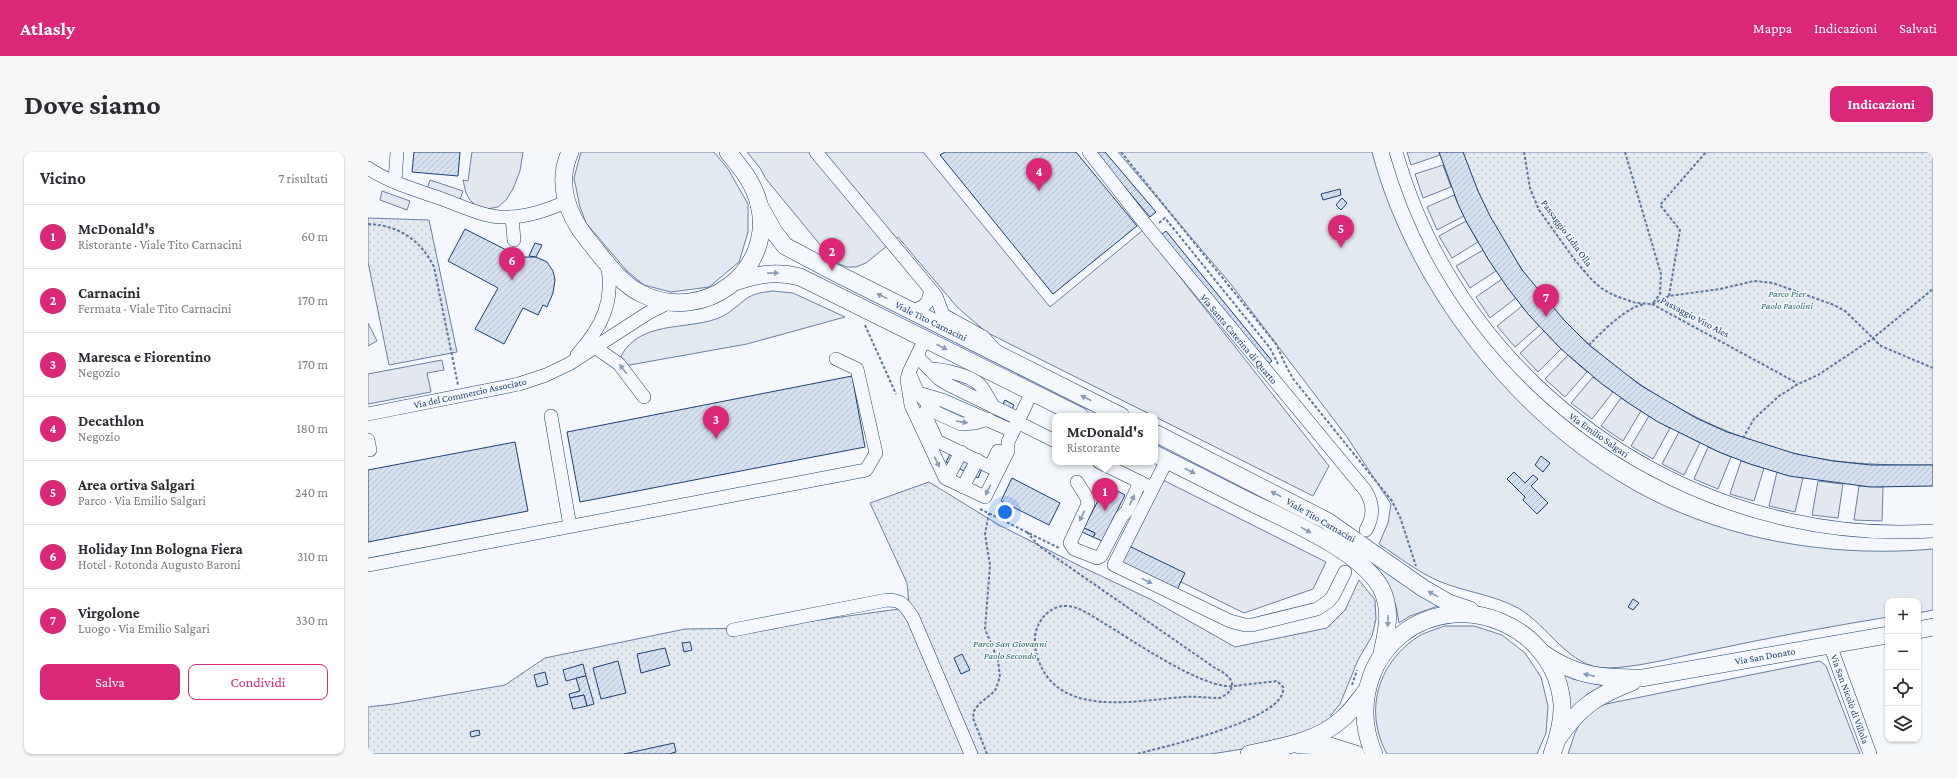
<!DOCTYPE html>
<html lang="it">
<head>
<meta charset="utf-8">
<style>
	:root { --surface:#fff; --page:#f7f7f7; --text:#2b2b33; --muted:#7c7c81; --line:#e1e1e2; --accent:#db2777 }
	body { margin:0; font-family:"Crimson Pro",serif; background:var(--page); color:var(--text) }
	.controls { position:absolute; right:12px; bottom:12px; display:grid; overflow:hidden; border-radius:8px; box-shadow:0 1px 3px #0004 }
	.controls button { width:36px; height:36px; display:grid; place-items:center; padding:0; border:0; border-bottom:1px solid var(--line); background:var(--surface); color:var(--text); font:20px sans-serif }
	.you { position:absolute; left:637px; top:360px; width:14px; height:14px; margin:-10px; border:3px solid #fff; border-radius:50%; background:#1a73e8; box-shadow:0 0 0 6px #1a73e833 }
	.badge { display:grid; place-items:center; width:26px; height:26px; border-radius:50%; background:var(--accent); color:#fff; font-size:13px; font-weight:700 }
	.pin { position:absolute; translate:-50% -33px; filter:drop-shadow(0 1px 2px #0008) }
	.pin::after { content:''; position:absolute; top:21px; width:14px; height:12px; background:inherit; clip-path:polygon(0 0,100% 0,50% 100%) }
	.popup { position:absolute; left:684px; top:261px; width:106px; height:52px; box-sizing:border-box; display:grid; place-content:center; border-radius:8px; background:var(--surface); filter:drop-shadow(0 1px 3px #0005); font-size:13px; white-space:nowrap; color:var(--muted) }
	.popup b { font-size:15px; color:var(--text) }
	.popup::after { content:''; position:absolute; left:50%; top:100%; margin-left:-8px; border:8px solid transparent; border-top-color:var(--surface) }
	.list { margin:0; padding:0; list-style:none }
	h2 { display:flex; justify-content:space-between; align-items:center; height:52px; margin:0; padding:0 16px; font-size:17px }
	h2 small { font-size:13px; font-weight:400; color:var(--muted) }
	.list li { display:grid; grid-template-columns:26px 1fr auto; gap:12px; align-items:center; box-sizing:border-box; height:64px; padding:0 16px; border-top:1px solid var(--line) }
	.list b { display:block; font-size:15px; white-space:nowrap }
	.list p { margin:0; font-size:13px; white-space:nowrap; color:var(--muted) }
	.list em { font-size:13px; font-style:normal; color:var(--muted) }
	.actions { display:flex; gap:8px; padding:12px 16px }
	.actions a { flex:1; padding:9px 0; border:1px solid var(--accent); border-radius:8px; text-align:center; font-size:14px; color:var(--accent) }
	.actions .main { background:var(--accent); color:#fff }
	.icon { flex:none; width:22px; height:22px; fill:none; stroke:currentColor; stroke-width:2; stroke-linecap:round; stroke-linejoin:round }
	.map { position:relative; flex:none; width:1565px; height:602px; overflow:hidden; border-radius:8px }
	header { display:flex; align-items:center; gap:24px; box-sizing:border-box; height:56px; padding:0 20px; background:var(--accent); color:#fff }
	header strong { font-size:19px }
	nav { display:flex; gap:22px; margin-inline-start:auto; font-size:14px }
	.intro { display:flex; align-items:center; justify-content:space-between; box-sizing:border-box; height:96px; padding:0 24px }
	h1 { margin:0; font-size:28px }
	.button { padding:10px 18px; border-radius:8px; background:var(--accent); color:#fff; font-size:14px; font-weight:700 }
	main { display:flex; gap:24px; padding:0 24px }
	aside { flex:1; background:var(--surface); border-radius:8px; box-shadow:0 1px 3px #0004 }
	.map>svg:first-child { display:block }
	.green { fill:#e3e9f0; stroke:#687fa3 }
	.park { fill:url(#park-dots); stroke:#687fa3 }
	.parking { fill:#e3e8f0; stroke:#687fa3 }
	.building { fill:url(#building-hatch); stroke:#1d3f73 }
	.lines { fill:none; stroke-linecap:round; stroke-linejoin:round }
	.minor-casing { stroke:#1d3f73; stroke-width:14 }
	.major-casing { stroke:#1d3f73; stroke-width:18 }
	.path { stroke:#5e769c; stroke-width:2; stroke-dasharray:3 2; stroke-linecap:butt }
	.minor { stroke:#f4f7fb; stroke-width:13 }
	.major { stroke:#f4f7fb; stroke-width:17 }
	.oneway { fill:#889bb7 }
	.labels { text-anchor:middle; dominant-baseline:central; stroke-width:3; stroke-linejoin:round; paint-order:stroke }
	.street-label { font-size:10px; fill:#1d3f73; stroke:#f4f7fb }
	.park-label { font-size:10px; font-style:italic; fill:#2c6c60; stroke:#f4f7fb }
</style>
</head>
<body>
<header>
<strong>Atlasly</strong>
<nav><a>Mappa</a><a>Indicazioni</a><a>Salvati</a></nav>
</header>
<div class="intro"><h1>Dove siamo</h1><a class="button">Indicazioni</a></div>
<main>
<aside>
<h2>Vicino<small>7 risultati</small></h2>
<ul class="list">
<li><span class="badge">1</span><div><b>McDonald's</b><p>Ristorante · Viale Tito Carnacini</p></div><em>60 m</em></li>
<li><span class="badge">2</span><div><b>Carnacini</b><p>Fermata · Viale Tito Carnacini</p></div><em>170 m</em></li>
<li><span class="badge">3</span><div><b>Maresca e Fiorentino</b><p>Negozio</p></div><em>170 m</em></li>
<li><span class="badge">4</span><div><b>Decathlon</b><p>Negozio</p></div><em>180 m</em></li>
<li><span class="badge">5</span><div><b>Area ortiva Salgari</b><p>Parco · Via Emilio Salgari</p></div><em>240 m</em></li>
<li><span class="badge">6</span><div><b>Holiday Inn Bologna Fiera</b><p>Hotel · Rotonda Augusto Baroni</p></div><em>310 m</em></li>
<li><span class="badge">7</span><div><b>Virgolone</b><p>Luogo · Via Emilio Salgari</p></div><em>330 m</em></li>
</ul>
<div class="actions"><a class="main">Salva</a><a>Condividi</a></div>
</aside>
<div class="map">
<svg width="1565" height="602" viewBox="0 0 1565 602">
	<defs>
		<pattern id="park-dots" width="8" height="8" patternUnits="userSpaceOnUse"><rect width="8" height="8" fill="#e3e9f0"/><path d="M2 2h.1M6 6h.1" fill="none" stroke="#c2c9d1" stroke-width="1.8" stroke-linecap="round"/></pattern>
		<pattern id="building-hatch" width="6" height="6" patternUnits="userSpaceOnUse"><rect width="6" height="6" fill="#d5e0f0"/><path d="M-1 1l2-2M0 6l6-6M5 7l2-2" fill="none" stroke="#b6c1d1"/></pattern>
	</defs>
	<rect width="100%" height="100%" fill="#f4f7fb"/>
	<g class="green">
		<path d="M 213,0 L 346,0 L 360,17 L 380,52 L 380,80 L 371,110 L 341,135 L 303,140 L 276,133 L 259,119 L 218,71 L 212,55 L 206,26 Z"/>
		<path d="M 750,0 L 1004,0 C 1042,146 1160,291 1297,354 C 1380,392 1475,405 1565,397 L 1565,458 L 1550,461 L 1550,449 L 1520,449 L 1520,465 C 1459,475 1399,486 1339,499 C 1308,505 1268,516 1238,516 C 1201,516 1180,473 1150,456 C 1126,443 1098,440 1073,430 C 1051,421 1031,405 1011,392 L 1020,371 L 1023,352 L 979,285 L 862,131 Z"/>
		<path d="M 405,139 L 425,141 L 477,165 L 379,192 L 256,214 L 253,204 C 272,169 316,178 348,167 C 361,163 370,152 381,145 C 388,141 397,140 405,139 Z"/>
		<path d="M 651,221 L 736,264 L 725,264 L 649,226 Z"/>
		<path d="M 787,290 L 934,364 L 966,382 L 1070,454 L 1042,464 L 1031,471 L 1028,454 L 1021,436 L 997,410 L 787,296 Z"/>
		<path d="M 1076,474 L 1106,474 L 1134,483 L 1157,501 L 1173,525 L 1180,554 L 1178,581 L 1169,602 L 1019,602 C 996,560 1009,513 1048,486 C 1056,480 1067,478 1076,474 Z"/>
		<path d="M 1452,509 L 1458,514 L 1492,602 L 1200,602 L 1207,581 L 1215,566 L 1233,553 Z"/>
		<path d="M 1193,521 L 1205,527 L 1236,534 L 1219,542 L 1202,560 L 1201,541 Z"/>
	</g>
	<g class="park">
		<path d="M 1095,0 L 1565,0 L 1565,313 C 1519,313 1474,313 1429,302 C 1276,265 1143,151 1095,0 Z"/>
		<path d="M 0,66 L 61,68 L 89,200 L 21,213 L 0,110 Z"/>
		<path d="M 561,330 L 631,373 L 712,414 L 784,448 L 867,495 L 959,476 L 977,458 L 991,428 L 1007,448 L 1008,467 L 1004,484 L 990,508 L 972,552 L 963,563 L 962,569 C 929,590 881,596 843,602 L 0,602 L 0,555 L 26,552 L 137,533 L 177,506 L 317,477 L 393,476 L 531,457 L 542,463 L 539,431 L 502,351 Z"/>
	</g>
	<g class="parking">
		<path d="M 104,0 L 155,0 L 152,19 L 145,37 L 138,48 L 130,55 L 119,57 L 108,54 L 102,48 L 98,41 L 95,28 L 100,29 Z"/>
		<path d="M 379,0 L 555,0 L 682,155 L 775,78 L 961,314 L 945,344 L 618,180 L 589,155 L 530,85 L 498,111 L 488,115 L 479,115 L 471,112 L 454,95 L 398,27 L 392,16 Z"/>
		<path d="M 1039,0 L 1071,0 L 1072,3 L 1043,13 Z"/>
		<path d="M 1075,13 L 1083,35 L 1055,46 L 1047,22 Z"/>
		<path d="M 62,28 L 95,39 L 92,48 L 59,37 Z"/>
		<path d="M 14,39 L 42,49 L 39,58 L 12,48 Z"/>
		<path d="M 1086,43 L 1096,64 L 1069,78 L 1059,55 Z"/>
		<path d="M 1098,69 L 1110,90 L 1084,106 L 1071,84 Z"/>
		<path d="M 1115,98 L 1128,119 L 1102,136 L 1088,114 Z"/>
		<path d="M 1134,127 L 1148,146 L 1122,166 L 1108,145 Z"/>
		<path d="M 1154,154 L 1171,174 L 1147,195 L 1129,174 Z"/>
		<path d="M 0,171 L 9,189 L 0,194 Z"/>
		<path d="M 1176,179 L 1193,197 L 1170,220 L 1152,201 Z"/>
		<path d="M 1200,203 L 1219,220 L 1197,245 L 1177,227 Z"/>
		<path d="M 74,208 L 76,218 L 59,221 L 63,240 L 0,252 L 0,222 Z"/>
		<path d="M 1225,225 L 1245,240 L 1224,267 L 1203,251 Z"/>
		<path d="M 1253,246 L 1273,259 L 1255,289 L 1233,274 Z"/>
		<path d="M 1281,264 L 1302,276 L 1285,307 L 1263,294 Z"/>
		<path d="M 1311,280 L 1332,291 L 1316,323 L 1294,312 Z"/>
		<path d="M 1340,295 L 1363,305 L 1350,337 L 1326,327 Z"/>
		<path d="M 1373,309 L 1396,316 L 1386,349 L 1362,342 Z"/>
		<path d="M 1409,320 L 1435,326 L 1427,360 L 1401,354 Z"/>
		<path d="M 795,328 L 958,410 L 945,437 L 876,461 L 813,430 L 753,411 Z"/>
		<path d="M 1450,329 L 1475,332 L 1470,366 L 1444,363 Z"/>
		<path d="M 1491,334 L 1515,335 L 1514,369 L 1486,368 Z"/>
	</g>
	<g class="building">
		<path d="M 46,0 L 92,0 L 90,24 L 44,20 Z"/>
		<path d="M 577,0 L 708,0 L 769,74 L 685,142 L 572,3 Z"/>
		<path d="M 727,0 L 737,0 L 788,60 L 782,65 Z"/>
		<path d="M 1071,0 L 1095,0 L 1110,39 L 1122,64 L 1154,118 L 1196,168 L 1221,193 L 1272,233 L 1328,266 L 1359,280 L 1428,302 L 1465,309 L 1503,313 L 1565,313 L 1565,334 L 1502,335 L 1421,324 L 1382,312 L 1351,300 L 1290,270 L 1262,252 L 1234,232 L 1193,197 L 1160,162 L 1139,135 L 1120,107 L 1098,69 L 1090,52 Z"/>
		<path d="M 972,37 L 973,43 L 955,48 L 953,42 Z"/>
		<path d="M 974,46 L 979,51 L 973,58 L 968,53 Z"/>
		<path d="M 97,77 L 152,105 L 168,105 L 179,110 L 185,119 L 187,128 L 185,141 L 179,155 L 175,153 L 170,163 L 155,156 L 136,192 L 107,177 L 130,136 L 80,109 Z"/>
		<path d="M 798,79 L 904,209 L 897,215 L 790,85 Z"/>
		<path d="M 167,91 L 174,93 L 168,105 L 161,104 Z"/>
		<path d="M 484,224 L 497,295 L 212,350 L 199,280 Z"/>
		<path d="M 637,248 L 646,253 L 634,278 L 624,274 Z"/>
		<path d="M 147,290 L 160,359 L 0,390 L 0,318 Z"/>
		<path d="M 582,302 L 614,317 L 610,326 L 578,310 Z"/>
		<path d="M 1173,304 L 1182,311 L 1175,320 L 1167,313 Z"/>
		<path d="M 1146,320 L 1157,331 L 1165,323 L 1170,327 L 1163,334 L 1180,351 L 1169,362 L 1155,348 L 1157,345 L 1139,327 Z"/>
		<path d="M 644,326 L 692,351 L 681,373 L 633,349 Z"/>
		<path d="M 738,333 L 757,343 L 734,389 L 725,385 L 727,381 L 716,376 Z"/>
		<path d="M 716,376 L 727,381 L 725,385 L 714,380 Z"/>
		<path d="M 761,394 L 817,421 L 809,438 L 753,411 Z"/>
		<path d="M 1265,447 L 1271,451 L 1265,458 L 1260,455 Z"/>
		<path d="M 322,490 L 324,498 L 316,500 L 314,491 Z"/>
		<path d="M 297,496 L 302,513 L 273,521 L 269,502 Z"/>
		<path d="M 594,502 L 602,518 L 593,522 L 586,506 Z"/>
		<path d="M 250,509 L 258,541 L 233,547 L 225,516 Z"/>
		<path d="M 215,512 L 218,524 L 198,529 L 195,518 Z"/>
		<path d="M 177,520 L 180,532 L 169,535 L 166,523 Z"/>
		<path d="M 218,524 L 226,552 L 219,554 L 216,543 L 202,546 L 201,542 L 212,539 L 208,526 Z"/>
		<path d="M 216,543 L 219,554 L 205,557 L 202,546 Z"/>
		<path d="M 111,578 L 112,583 L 103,585 L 102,580 Z"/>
		<path d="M 306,591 L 308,600 L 301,602 L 256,602 Z"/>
	</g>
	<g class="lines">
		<defs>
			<g id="minor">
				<path d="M 448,0 L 568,144 L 575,163 L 615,185 L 627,198"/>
				<path d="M 721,0 L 782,78 L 997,338 C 1006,352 1006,364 998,378"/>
				<path d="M 1028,0 C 1040,41 1056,81 1078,118 C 1177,288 1368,392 1565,379"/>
				<path d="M 0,16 C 22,31 49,38 74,47 C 94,54 117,66 139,65 C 160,65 179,58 198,50"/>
				<path d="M 27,29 L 29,0"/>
				<path d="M 144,65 L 146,88"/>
				<path d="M 543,159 C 555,156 562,152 562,138"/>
				<path d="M 557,187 L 541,220 L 539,228 L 543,253 L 577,326 L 617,345 L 640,299 L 640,290 L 664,240"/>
				<path d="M 228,196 L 251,212 L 276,245"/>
				<path d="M 209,203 C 234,175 247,149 239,111"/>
				<path d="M 549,204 L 570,226 L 581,233 L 651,267"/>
				<path d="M 561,217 C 574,217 602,223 612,233 C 617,239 621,248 626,255"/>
				<path d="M 542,223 L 550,241 L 569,261 L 593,272 L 607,271 L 620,267"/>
				<path d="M 550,241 L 574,248 L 645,279"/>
				<path d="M 562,255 L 559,256 L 557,263 L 569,289 L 622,315 L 630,299"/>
				<path d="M 0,262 L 151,232 L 178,223 L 201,212 L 280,161 L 300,151"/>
				<path d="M 183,264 L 202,374"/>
				<path d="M 649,270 L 687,289"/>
				<path d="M 0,288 L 2,298"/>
				<path d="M 799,308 L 746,413 L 862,469 L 877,473 L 884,473 L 949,457 L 961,449 L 965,444 L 977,420"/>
				<path d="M 731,310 L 780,334"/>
				<path d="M 579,327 L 593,300"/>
				<path d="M 709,330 L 719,346 L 720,352 L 702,391 L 706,397 L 729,406 L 733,404 L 754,364 L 759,359 L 772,330"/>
				<path d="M 595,335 L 609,308"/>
				<path d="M 0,413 L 498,318 L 508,301 L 489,217 L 468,207"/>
				<path d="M 365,478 L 519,448 C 535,448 537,454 545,466 L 603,602"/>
				<path d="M 1462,493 L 1502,602"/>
			</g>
			<g id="major">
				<path d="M 202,0 C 188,31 199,62 219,87 C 235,106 251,131 274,142 C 335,172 407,120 391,52 C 386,31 373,16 360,0"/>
				<path d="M 391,53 L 406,80 L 417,94 L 464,119 L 753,264"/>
				<path d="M 367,130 C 390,122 408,119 432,125 L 712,264"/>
				<path d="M 787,281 L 959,369 L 1055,436 L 1081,451 L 1102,458"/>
				<path d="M 787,302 C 819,318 850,334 882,350 C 919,368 993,399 1013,436 C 1024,457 1019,479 1014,501"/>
				<path d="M 1550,478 L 1565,475"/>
				<path d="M 1176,502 C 1209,525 1235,526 1274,526 L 1520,483"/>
				<path d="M 1191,585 C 1212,554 1230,543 1264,530"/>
				<path d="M 931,593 L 962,594 L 988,602"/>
				<path d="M 881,602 C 913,595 949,590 974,567 C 984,559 991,548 998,539"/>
				<path d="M 1006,602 C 995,577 994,551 1003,525 C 1009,508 1020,493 1034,482 C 1094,435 1188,475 1194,552 C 1195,570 1190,586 1184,602"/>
			</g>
		</defs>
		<use href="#minor" class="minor-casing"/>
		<use href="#major" class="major-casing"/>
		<g class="path">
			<path d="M 753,0 L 908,192 L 919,216 L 926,228 L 1024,349 L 1032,365 L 1048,414"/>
			<path d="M 1156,0 L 1162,36 L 1171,58 L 1206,107 L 1224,128 L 1233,136 L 1245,143 L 1268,151 L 1284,152 L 1301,144 L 1352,137 L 1386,129 L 1405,131 L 1466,153 L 1477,159 L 1513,194 L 1565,216"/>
			<path d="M 1257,0 L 1293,122 L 1292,142 L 1285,151"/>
			<path d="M 791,71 L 797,66 L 902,196 L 910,212"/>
			<path d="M 0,72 C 30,73 53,88 66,115 L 90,233"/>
			<path d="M 1301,144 L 1312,78 L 1292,53 L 1338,0"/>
			<path d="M 1284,152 L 1429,231"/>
			<path d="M 497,173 L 528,242"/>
			<path d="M 1221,193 C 1235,179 1258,155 1277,152"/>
			<path d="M 1375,286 L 1386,267 L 1411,244 L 1430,232 L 1450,223 L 1504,187 L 1565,137"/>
			<path d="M 612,357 L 691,396"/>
			<path d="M 659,380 L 671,394 L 847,516 C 862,523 874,535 852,546 C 840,546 829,544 816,545 C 770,548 695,566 672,512 C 667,501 665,487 669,476 C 673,465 683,455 695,454 C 710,453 722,463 734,470 C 763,487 835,538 866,534 L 909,529 L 915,535 C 921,567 794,595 769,602"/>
			<path d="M 984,533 L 989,518"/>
			<path d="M 619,602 L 605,566 L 606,559 L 611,552 L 627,539 L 632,525 L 630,508 L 617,477 L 622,413 L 617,382 L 621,361"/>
		</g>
		<use href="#minor" class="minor"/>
		<use href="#major" class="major"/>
	</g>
	<defs><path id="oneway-solid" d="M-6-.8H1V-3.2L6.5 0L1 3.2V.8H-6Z"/></defs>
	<g class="oneway">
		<use href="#oneway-solid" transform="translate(405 121) rotate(-1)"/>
		<use href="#oneway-solid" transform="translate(514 144) rotate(-154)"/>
		<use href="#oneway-solid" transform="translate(574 195) rotate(27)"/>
		<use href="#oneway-solid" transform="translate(255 217) rotate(-127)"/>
		<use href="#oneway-solid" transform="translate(718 246) rotate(-153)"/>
		<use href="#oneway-solid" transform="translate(594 270) rotate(9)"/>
		<use href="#oneway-solid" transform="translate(569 310) rotate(64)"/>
		<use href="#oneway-solid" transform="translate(822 319) rotate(27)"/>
		<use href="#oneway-solid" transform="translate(620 338) rotate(117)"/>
		<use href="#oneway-solid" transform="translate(908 342) rotate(-153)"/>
		<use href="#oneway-solid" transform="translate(764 348) rotate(-65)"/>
		<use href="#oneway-solid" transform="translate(714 364) rotate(116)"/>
		<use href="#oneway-solid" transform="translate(938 378) rotate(29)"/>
		<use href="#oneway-solid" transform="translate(779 429) rotate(26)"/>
		<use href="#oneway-solid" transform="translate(1065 442) rotate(-151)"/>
		<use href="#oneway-solid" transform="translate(1020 469) rotate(92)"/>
		<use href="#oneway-solid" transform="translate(1221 523) rotate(-167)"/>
	</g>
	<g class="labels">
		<g class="street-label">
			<text transform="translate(1199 81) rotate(54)">Passaggio Lidia Olla</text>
			<text transform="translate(1327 165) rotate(28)">Passaggio Vito Ales</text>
			<text transform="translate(563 169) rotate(26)">Viale Tito Carnacini</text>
			<text transform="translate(871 187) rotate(50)">Via Santa Caterina di Quarto</text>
			<text transform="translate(102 241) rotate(-12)">Via del Commercio Associato</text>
			<text transform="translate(1231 283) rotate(35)">Via Emilio Salgari</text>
			<text transform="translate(953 368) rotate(30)">Viale Tito Carnacini</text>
			<text transform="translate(1397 504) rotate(-10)">Via San Donato</text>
			<text transform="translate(1482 547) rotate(70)">Via San Nicolò di Villola</text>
		</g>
		<g class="park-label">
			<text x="1419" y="141">Parco Pier<tspan x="1419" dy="12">Paolo Pasolini</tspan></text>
			<text x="642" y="491">Parco San Giovanni<tspan x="642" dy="12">Paolo Secondo</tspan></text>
		</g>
	</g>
</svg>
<div class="controls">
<button>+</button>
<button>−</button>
<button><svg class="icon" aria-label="locate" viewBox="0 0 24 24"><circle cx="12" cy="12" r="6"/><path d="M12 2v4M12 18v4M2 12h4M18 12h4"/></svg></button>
<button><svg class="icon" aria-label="layers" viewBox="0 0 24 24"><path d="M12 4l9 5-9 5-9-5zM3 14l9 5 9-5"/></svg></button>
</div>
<div class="you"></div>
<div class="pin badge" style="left:737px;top:359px">1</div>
<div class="popup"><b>McDonald's</b>Ristorante</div>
<div class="pin badge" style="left:464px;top:119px">2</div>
<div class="pin badge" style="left:348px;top:287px">3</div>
<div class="pin badge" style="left:671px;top:39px">4</div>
<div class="pin badge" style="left:973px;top:96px">5</div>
<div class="pin badge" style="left:144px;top:128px">6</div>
<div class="pin badge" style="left:1178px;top:165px">7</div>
</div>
</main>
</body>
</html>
